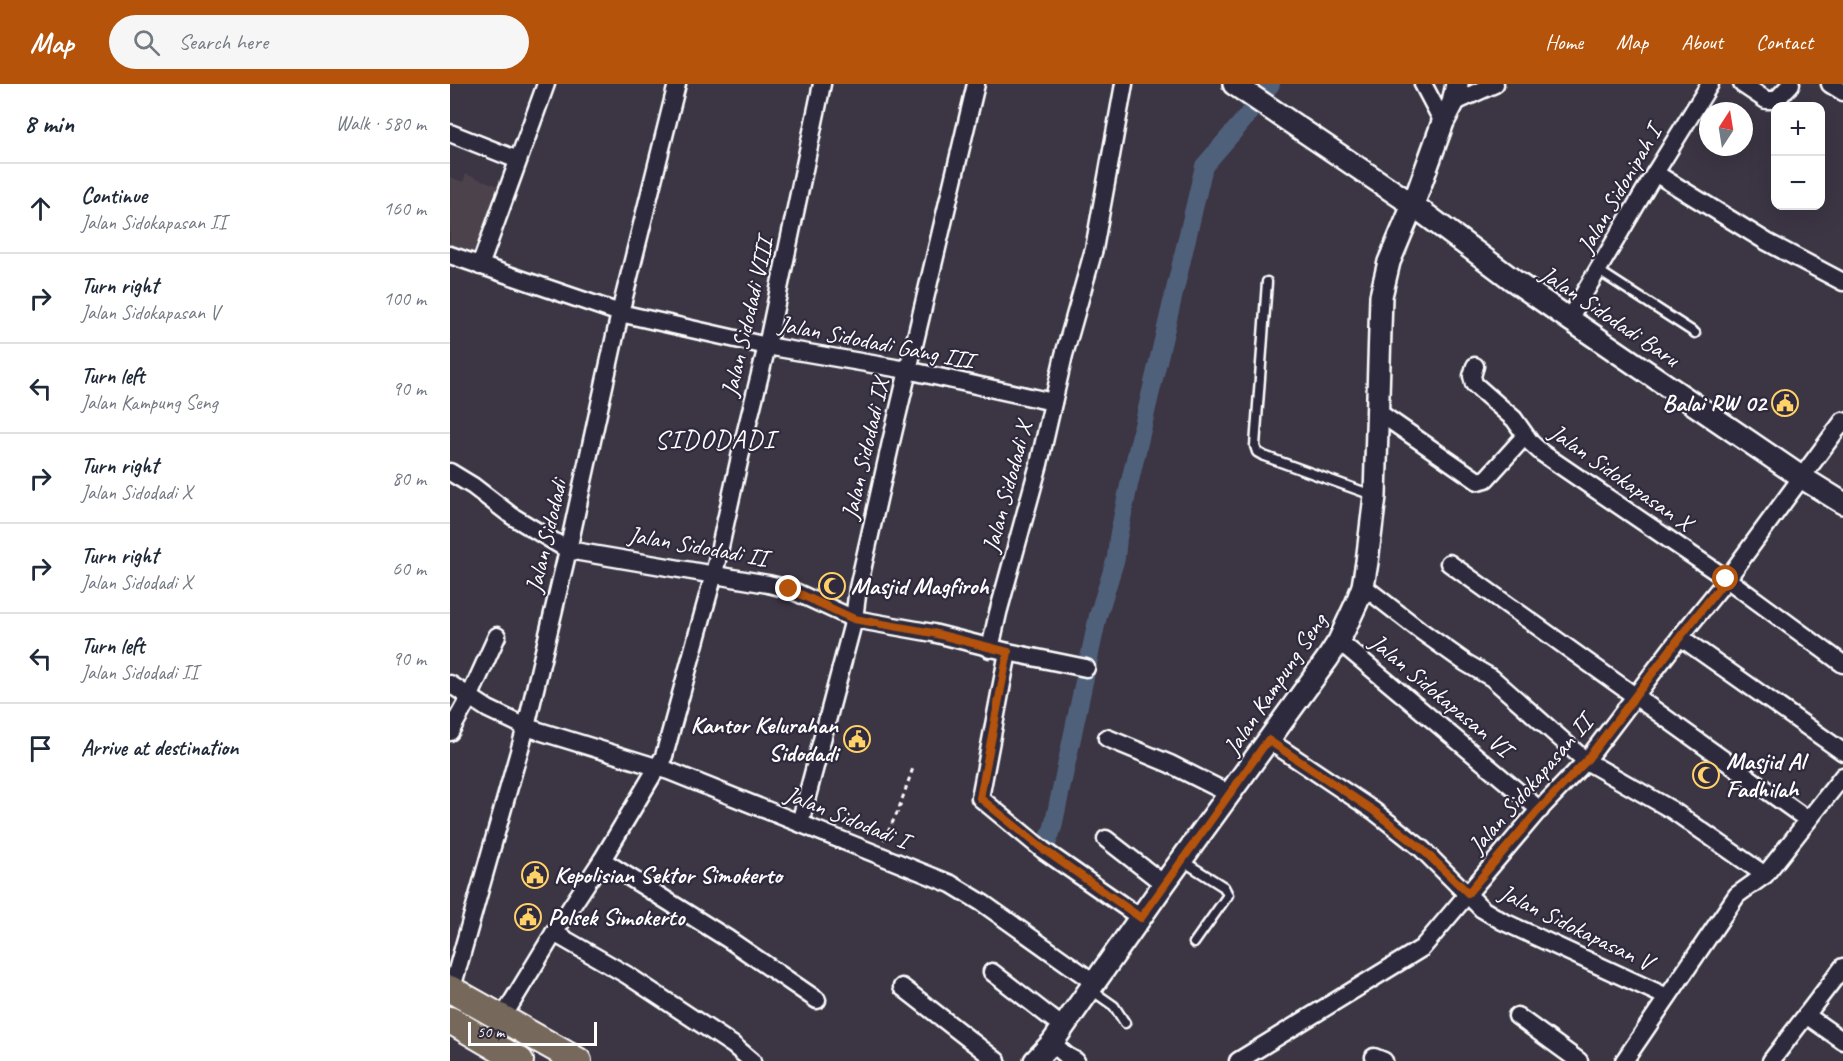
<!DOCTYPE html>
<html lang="en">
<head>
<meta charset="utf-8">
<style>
	:root { --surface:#fff; --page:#f6f6f7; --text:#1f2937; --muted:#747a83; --line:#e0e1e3; --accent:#b45309 }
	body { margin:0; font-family:Caveat,sans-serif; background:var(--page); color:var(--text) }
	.controls { position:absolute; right:18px; top:18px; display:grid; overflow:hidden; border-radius:12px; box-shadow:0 6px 24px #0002 }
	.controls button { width:54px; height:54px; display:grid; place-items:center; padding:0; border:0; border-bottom:2px solid var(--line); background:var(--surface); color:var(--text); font:30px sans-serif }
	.compass { position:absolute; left:1249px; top:18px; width:54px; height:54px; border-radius:50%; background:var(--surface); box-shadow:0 6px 24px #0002; rotate:12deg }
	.scale { position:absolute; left:18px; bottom:15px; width:129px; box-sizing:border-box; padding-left:6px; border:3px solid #fff; border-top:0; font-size:16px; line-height:21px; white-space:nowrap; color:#fff; -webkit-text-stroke:4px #2f2a3d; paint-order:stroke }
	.stop { position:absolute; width:18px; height:18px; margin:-14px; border:4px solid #b45309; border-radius:50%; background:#fff }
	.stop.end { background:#b45309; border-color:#fff; box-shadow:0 2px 6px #0008 }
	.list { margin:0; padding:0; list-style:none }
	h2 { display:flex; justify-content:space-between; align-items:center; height:78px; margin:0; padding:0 24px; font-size:26px }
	h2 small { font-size:20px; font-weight:400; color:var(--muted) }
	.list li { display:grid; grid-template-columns:39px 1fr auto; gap:18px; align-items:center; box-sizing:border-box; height:90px; padding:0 24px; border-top:2px solid var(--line) }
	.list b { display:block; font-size:22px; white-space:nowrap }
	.list p { margin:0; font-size:20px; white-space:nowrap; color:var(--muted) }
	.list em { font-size:20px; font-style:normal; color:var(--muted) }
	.icon { flex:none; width:33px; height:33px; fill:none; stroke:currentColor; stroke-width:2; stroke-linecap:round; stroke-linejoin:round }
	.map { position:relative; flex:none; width:1393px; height:977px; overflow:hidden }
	header { display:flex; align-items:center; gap:36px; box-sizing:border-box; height:84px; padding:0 30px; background:var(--accent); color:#fff }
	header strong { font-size:28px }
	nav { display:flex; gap:33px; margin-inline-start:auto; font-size:21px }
	.search { width:420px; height:54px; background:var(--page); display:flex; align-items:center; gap:15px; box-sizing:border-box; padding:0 21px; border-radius:33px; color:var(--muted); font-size:22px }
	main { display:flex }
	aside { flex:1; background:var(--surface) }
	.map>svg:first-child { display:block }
	.built { fill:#4c424c }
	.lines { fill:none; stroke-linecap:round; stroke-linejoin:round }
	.canal { stroke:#50607a; stroke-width:18 }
	.service-casing { stroke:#fff; stroke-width:13 }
	.minor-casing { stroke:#fff; stroke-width:21 }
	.tertiary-casing { stroke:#fff; stroke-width:26 }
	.primary-casing { stroke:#fff; stroke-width:30 }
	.path { stroke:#fff; stroke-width:3; stroke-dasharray:4.5 4.5; stroke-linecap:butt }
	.service { stroke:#2f2a3d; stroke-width:8 }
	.minor { stroke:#2f2a3d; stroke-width:16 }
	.tertiary { stroke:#2f2a3d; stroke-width:21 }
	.primary { stroke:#76695c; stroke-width:26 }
	.route { stroke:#b45309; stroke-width:8 }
	.labels { text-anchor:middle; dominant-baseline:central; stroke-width:4.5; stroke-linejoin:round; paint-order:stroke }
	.street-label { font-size:24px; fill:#fff; stroke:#2f2a3d }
	.poi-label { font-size:24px; font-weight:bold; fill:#fff; stroke:#2f2a3d; text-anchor:start }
	.quarter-label { font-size:27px; letter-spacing:1.5px; fill:#fff; stroke:#2f2a3d }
</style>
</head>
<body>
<header>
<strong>Map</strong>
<div class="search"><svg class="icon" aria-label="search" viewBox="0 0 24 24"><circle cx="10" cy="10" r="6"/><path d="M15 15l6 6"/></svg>Search here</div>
<nav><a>Home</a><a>Map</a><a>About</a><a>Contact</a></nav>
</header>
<main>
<aside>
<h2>8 min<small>Walk · 580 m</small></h2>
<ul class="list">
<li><svg class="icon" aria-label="ahead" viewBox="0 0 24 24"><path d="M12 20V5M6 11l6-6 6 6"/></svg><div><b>Continue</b><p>Jalan Sidokapasan II</p></div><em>160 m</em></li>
<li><svg class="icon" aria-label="right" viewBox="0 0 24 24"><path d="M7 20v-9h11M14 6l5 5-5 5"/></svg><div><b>Turn right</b><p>Jalan Sidokapasan V</p></div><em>100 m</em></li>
<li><svg class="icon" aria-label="left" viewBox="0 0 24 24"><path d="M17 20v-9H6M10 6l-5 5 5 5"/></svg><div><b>Turn left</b><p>Jalan Kampung Seng</p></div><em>90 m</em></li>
<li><svg class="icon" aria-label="right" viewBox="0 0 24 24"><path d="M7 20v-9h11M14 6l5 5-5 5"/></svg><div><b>Turn right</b><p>Jalan Sidodadi X</p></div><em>80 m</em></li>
<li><svg class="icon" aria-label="right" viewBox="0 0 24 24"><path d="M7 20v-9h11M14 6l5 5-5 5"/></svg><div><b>Turn right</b><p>Jalan Sidodadi X</p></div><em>60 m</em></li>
<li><svg class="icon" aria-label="left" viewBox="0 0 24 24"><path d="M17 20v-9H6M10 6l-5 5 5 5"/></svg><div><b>Turn left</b><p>Jalan Sidodadi II</p></div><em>90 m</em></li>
<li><svg class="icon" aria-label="arrive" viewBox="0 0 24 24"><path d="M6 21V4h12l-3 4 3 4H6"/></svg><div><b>Arrive at destination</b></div></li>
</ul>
</aside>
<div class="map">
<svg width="1393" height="977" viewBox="0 0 1393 977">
	<rect width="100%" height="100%" fill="#3c3544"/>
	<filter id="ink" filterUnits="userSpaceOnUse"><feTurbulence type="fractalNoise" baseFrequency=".0167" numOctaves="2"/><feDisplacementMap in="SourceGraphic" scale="12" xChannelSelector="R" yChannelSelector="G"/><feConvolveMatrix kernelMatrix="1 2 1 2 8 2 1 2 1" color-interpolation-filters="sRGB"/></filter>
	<g filter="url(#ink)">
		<path class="built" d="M 16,90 L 54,104 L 30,174 L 0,162 L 0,93 L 13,98 Z"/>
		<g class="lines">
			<path class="canal" d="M 596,763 L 603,743 L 648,532 L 666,474 L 668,454 L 679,401 L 754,82 L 792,38 L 821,0"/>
			<defs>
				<g id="service">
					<path d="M 1149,187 L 1245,249"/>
					<path d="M 817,198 L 805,362 L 807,368 L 814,372 L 925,412"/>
					<path d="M 733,777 L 774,803 L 778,811 L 744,859"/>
					<path d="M 640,905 L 664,922 L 675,939"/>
				</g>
				<g id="minor">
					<path d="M 973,0 L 993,38"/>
					<path d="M 1292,0 L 1316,16 L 1326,16 L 1341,0"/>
					<path d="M 1380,0 L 1393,8"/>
					<path d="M 1003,19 L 1045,0"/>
					<path d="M 0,49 L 68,76"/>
					<path d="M 1205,89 L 1317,158 L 1393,198"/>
					<path d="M 0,171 L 170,229 L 317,262 L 457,286 L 603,318"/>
					<path d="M 30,182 L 96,0"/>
					<path d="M 1119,235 L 1205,89 L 1260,0"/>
					<path d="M 1025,282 L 1022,292 L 1024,300 L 1064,335 L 1081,359 L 1092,369 L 1277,495 L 1393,580"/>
					<path d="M 928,328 L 1028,397 L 1036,395 L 1075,352"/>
					<path d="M 0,388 L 23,402 L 62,432 L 118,466 L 318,500 L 339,505 L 404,535 L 483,549 L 558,568 L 530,714 L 593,766 L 691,834"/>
					<path d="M 999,479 L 1358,736"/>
					<path d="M 913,502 L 971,547 L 1016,579 L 1042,594 L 1136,677 L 1222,726 L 1315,791"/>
					<path d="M 1230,553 L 1393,668"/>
					<path d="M 889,557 L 1090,726"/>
					<path d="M 540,565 L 548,529 L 589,380 L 614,271 L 644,165 L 674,0"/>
					<path d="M 558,568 L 636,584"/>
					<path d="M 0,600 L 38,625 L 76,643 L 219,687 L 501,800 L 534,820 L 645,899"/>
					<path d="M 0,648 L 19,614 L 47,552"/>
					<path d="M 657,654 L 720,680 L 780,710"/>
					<path d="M 818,656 L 924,727 L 972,765 L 1032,825 L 1052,837 L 1217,913"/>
					<path d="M 350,739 L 404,535 L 408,504 L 441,358 L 526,0"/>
					<path d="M 656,755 L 714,800"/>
					<path d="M 152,776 L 278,855 L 367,916"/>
					<path d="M 104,849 L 177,891 L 283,961 L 302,977"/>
					<path d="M 542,888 L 613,943"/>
					<path d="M 452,903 L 547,977"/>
					<path d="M 0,911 L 76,643 L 118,466 L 170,229 L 227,0"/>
					<path d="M 1356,931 L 1393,957"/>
					<path d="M 1067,932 L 1129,977"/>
					<path d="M 48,941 L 104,849 L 152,776 L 214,672 L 264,490 L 294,355 L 317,262 L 372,0"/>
					<path d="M 602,959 L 617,972 L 626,977"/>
					<path d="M 924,973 L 934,977"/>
					<path d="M 788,977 L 972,864 L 1087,728 L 1136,677 L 1230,553 L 1277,495 L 1393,337"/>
					<path d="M 1174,977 L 1287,811 L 1315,791 L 1393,692"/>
					<path d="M 1321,977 L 1393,883"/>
				</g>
				<g id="tertiary">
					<path d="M 784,0 L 963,121 L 1063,196 L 1119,235 L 1351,393 L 1393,419"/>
					<path d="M 585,977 L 602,959 L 714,800 L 878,574 L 889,557 L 907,518 L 913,502 L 917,478 L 925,412 L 931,212 L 939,178 L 963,121 L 993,38 L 1003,19 L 1007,0"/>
				</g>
				<g id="primary">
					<path d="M 0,905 L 128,977"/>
					<path d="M 0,936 L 70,977"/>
				</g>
			</defs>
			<use href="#service" class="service-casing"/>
			<use href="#minor" class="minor-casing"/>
			<use href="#tertiary" class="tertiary-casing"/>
			<use href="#primary" class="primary-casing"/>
			<path class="path" d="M 434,756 L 448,727 L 464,681"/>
			<use href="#service" class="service"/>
			<use href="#minor" class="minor"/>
			<use href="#tertiary" class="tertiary"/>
			<use href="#primary" class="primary"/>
		</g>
	</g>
	<g class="lines" filter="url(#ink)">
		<path class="route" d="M 339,505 L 404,535 L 483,549 L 558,568 L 530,714 L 593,765 L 691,834 L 818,656 L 924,727 L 972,765 L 1018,809 L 1087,728 L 1136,677 L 1230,553 L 1276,495"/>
	</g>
	<defs>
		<symbol id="civic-ring" viewBox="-11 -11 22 22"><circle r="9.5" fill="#2f2a3d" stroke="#ffd166" stroke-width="1.5"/><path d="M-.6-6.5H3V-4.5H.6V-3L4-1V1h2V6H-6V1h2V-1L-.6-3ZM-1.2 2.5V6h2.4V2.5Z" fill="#ffd166"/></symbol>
		<symbol id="mosque-ring" viewBox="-11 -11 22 22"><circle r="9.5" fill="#2f2a3d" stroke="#ffd166" stroke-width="1.5"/><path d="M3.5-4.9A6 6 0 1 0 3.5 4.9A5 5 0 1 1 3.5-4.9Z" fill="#ffd166"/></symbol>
	</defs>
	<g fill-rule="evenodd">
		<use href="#civic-ring" x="1320" y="304" width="30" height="30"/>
		<use href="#mosque-ring" x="367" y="487" width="30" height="30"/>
		<use href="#civic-ring" x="392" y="640" width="30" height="30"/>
		<use href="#mosque-ring" x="1241" y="676" width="30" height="30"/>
		<use href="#civic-ring" x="70" y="776" width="30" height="30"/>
		<use href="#civic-ring" x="63" y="818" width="30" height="30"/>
	</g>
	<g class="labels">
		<g class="street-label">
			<text transform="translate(1169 105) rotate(-60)">Jalan Sidonipah I</text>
			<text transform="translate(1160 232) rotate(34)">Jalan Sidodadi Baru</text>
			<text transform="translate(297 233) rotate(-77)">Jalan Sidodadi VIII</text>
			<text transform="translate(426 258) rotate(11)">Jalan Sidodadi Gang III</text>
			<text transform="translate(415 365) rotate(-77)">Jalan Sidodadi IX</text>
			<text transform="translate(1171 393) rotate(35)">Jalan Sidokapasan X</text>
			<text transform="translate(557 403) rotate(-75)">Jalan Sidodadi X</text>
			<text transform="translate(96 452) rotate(-77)">Jalan Sidodadi</text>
			<text transform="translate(248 462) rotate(10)">Jalan Sidodadi II</text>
			<text transform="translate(825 600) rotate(-56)">Jalan Kampung Seng</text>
			<text transform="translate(991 611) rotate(40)">Jalan Sidokapasan VI</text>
			<text transform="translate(1080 700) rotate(-49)">Jalan Sidokapasan II</text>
			<text transform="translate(397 733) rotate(22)">Jalan Sidodadi I</text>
			<text transform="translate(1126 843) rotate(26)">Jalan Sidokapasan V</text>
		</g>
		<g class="poi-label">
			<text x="1316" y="319" text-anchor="end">Balai RW 02</text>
			<text x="401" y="502">Masjid Magfiroh</text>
			<text x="388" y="641" text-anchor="end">Kantor Kelurahan<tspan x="388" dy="28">Sidodadi</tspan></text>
			<text x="1276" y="677">Masjid Al<tspan x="1276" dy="28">Fadhilah</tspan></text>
			<text x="104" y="791">Kepolisian Sektor Simokerto</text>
			<text x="98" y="833">Polsek Simokerto</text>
		</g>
		<g class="quarter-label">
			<text x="265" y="355">SIDODADI</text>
		</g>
	</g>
</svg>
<div class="controls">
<button>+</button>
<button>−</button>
</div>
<svg class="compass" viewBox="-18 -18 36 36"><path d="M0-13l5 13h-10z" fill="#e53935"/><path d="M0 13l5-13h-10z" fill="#747a83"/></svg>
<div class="scale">50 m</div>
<div class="stop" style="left:1276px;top:495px"></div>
<div class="stop end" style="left:339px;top:505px"></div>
</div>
</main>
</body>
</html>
